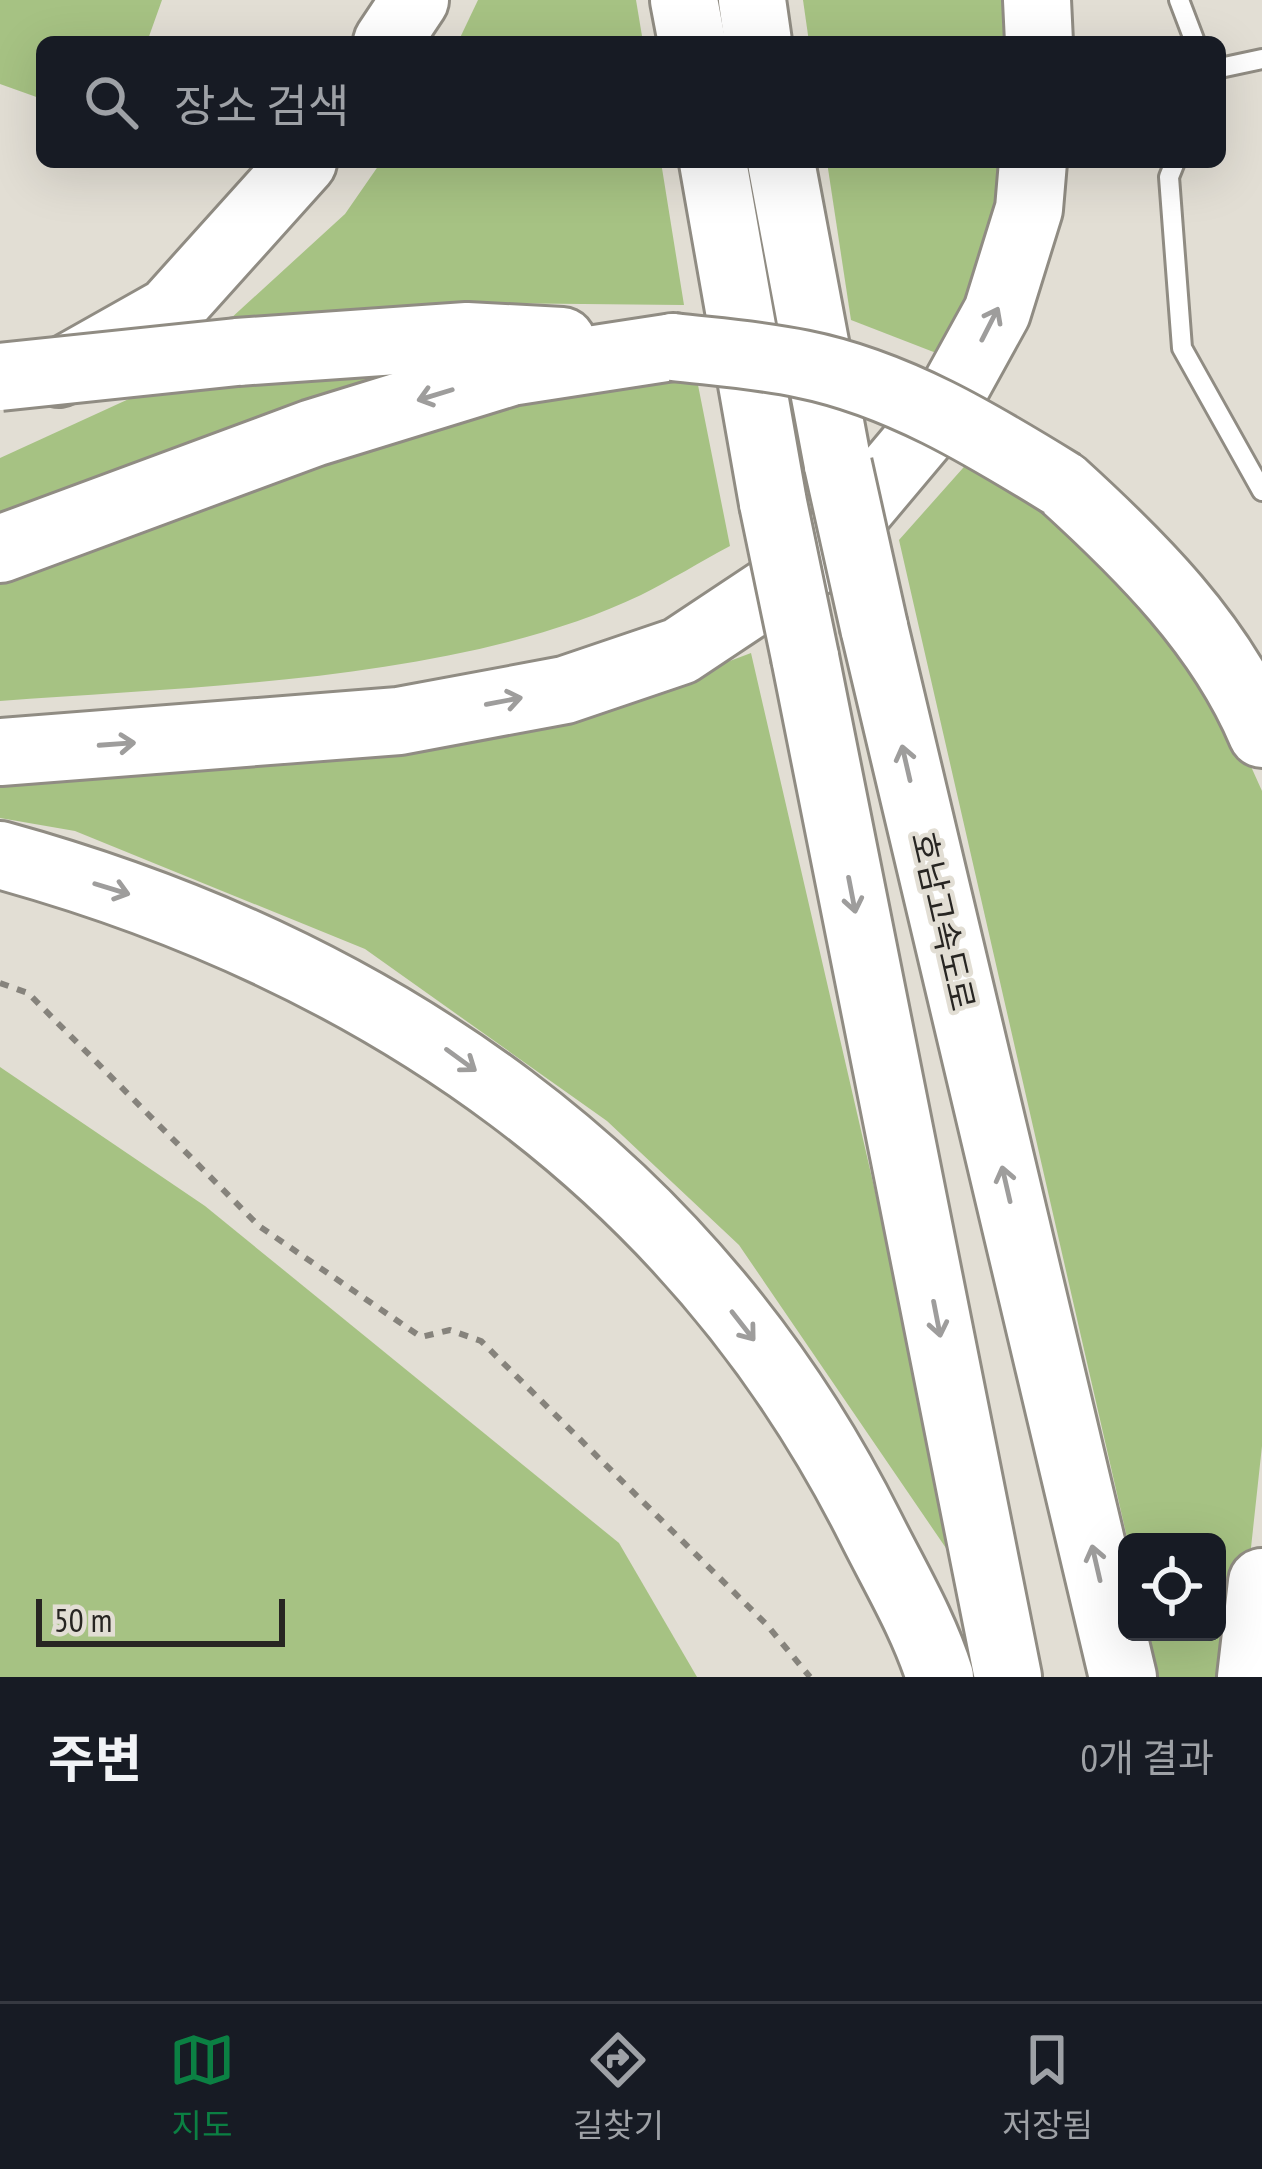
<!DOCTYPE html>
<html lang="ko">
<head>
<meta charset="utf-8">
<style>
	:root { --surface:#171b24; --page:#242831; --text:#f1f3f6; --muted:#9ea1a6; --line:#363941; --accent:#0b8043 }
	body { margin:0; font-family:"PT Sans Narrow","Noto Sans KR",sans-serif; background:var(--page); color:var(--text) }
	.controls { position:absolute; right:36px; bottom:36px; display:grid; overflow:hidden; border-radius:18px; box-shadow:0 12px 48px #0002 }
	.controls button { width:108px; height:108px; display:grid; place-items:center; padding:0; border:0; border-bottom:3px solid var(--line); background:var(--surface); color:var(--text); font:60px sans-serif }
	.scale { position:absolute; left:36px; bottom:30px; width:249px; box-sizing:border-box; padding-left:12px; border:6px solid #272522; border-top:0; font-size:33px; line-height:42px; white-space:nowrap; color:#272522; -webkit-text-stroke:9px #e2ded4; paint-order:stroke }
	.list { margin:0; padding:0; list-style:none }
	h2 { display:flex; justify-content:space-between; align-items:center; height:156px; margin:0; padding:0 48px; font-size:51px }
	h2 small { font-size:39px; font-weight:400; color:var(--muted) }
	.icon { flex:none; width:66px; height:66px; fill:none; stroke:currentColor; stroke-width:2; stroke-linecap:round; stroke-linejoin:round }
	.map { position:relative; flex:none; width:1262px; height:1677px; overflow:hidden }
	.search { position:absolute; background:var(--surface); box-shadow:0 12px 48px #0002; left:36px; right:36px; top:36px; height:132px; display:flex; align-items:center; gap:30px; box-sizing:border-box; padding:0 42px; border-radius:18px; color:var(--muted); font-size:45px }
	.sheet { height:324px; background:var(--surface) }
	nav { display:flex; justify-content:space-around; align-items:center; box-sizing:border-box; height:168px; border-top:3px solid var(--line); background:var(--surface); font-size:33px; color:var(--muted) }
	nav a { display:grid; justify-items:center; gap:6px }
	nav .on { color:var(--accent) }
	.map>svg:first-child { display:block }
	.green { fill:#a6c283 }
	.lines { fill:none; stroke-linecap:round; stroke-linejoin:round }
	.service-casing { stroke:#908c83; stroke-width:24 }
	.motorway-casing { stroke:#908c83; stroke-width:72 }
	.path { stroke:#86837c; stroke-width:6; stroke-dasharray:9 9; stroke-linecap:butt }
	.service { stroke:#fff; stroke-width:18 }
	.motorway { stroke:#fff; stroke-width:66 }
	.motorway-bridge-casing { stroke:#908c83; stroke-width:72; stroke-linecap:butt }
	.motorway-bridge { stroke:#fff; stroke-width:66 }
	.oneway { stroke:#9e9d9c }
	.labels { text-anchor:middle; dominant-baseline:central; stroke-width:9; stroke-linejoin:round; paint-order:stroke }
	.street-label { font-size:33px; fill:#272522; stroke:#e2ded4 }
</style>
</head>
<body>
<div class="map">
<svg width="1262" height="1677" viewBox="0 0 1262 1677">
	<rect width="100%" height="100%" fill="#e2ded4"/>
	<g class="green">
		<path d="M 0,0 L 162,0 L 147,42 L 42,42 L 42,99 L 0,84 Z"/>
		<path d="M 478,0 L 636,0 L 643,42 L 458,42 Z"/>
		<path d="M 803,0 L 1022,0 L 1028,42 L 809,42 Z"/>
		<path d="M 381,162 L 661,162 L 684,305 L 469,303 L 229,320 L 345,214 Z"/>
		<path d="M 827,162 L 1027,162 L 962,363 L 851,320 Z"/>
		<path d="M 447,351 L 10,524 L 0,526 L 0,458 L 155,387 Z"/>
		<path d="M 566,376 L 697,380 L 730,546 C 700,562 671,580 641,595 C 461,681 198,686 0,701 L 0,569 Z"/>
		<path d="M 971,459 L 1078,525 L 1213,682 L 1262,791 L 1262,1446 L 1237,1677 L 1158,1677 L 1148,1632 L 1217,1632 L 1217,1542 L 1128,1542 L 899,540 Z"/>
		<path d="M 751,653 L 963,1573 L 739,1245 L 607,1121 L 365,949 L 75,831 L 0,818 L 0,766 L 581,717 Z"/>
		<path d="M 0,1067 L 205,1206 L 619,1543 L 697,1677 L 0,1677 Z"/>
	</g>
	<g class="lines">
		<defs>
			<g id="service">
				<path d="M 1179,0 L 1195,42"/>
				<path d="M 1220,68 L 1262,59"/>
				<path d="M 1175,162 L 1169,177 L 1182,348 L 1262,491"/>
			</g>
			<g id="motorway">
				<path d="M 684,0 L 692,42"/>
				<path d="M 752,0 L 758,42"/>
				<path d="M 1037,0 L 1039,42"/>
				<path d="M 387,42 L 415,0"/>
				<path d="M 713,162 L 773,503"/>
				<path d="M 781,162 L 838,465"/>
				<path d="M 237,352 L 467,336 L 562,341"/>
				<path d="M 59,373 L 169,311 L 303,162"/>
				<path d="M 1062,484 C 1140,555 1220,634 1262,734"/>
				<path d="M 0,549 L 313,433 L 511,372 L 673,347"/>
				<path d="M 874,627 L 1123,1677"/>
				<path d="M 805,657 L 1008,1677"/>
				<path d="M 0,752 L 399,721 L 565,690 L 680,651 L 817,560 L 943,410 L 997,312 L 1029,209 L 1033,162"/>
				<path d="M 0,855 C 377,959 693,1173 871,1529 C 895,1577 924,1625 940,1677"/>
				<path d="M 1251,1677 L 1262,1582"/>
			</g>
		</defs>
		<use href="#service" class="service-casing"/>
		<use href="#motorway" class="motorway-casing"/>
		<path class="path" d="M 0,983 L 28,993 L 259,1226 L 421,1337 L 450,1330 L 481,1341 L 767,1625 L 810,1677"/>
		<use href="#service" class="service"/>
		<use href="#motorway" class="motorway"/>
		<defs>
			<g id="motorway-bridge">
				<path d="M 673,347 C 716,352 760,355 802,364 C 897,383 981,434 1062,484"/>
				<path d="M 0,377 L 237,352"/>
				<path d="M 838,465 L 874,627"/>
				<path d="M 773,503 L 805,657"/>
			</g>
		</defs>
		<use href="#motorway-bridge" class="motorway-bridge-casing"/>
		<use href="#motorway-bridge" class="motorway-bridge"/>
	</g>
	<defs><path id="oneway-shaft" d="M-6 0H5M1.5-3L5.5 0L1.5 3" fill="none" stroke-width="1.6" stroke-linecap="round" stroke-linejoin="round" transform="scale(3)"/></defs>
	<g class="oneway">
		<use href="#oneway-shaft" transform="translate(990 324) rotate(-63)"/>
		<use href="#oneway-shaft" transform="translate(435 395) rotate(163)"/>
		<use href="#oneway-shaft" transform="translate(504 701) rotate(-11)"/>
		<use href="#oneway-shaft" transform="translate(117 744) rotate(-4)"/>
		<use href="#oneway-shaft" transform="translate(906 763) rotate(-103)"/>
		<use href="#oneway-shaft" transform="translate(112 889) rotate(17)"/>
		<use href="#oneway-shaft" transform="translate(852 895) rotate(79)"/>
		<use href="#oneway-shaft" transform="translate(461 1060) rotate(36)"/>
		<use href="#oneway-shaft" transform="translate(1006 1184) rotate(-103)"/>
		<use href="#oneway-shaft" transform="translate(937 1319) rotate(79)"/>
		<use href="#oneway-shaft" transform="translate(743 1326) rotate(52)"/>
		<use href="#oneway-shaft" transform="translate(1096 1563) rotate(-103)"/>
	</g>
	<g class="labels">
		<g class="street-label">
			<text transform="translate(944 921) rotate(77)">호남고속도로</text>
		</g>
	</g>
</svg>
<div class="controls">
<button><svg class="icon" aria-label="locate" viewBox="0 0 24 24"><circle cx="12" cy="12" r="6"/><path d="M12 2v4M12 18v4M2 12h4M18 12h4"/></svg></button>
</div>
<div class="scale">50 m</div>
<div class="search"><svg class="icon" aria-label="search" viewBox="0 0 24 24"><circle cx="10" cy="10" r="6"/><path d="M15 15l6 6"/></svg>장소 검색</div>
</div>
<section class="sheet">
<h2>주변<small>0개 결과</small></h2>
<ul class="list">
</ul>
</section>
<nav>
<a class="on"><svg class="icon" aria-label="map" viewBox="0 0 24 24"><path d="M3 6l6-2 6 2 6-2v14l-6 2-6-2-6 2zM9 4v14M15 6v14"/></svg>지도</a>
<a><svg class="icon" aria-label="directions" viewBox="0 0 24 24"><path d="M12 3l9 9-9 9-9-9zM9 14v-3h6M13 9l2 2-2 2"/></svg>길찾기</a>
<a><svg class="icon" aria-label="saved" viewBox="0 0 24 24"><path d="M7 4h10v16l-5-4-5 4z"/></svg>저장됨</a>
</nav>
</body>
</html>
